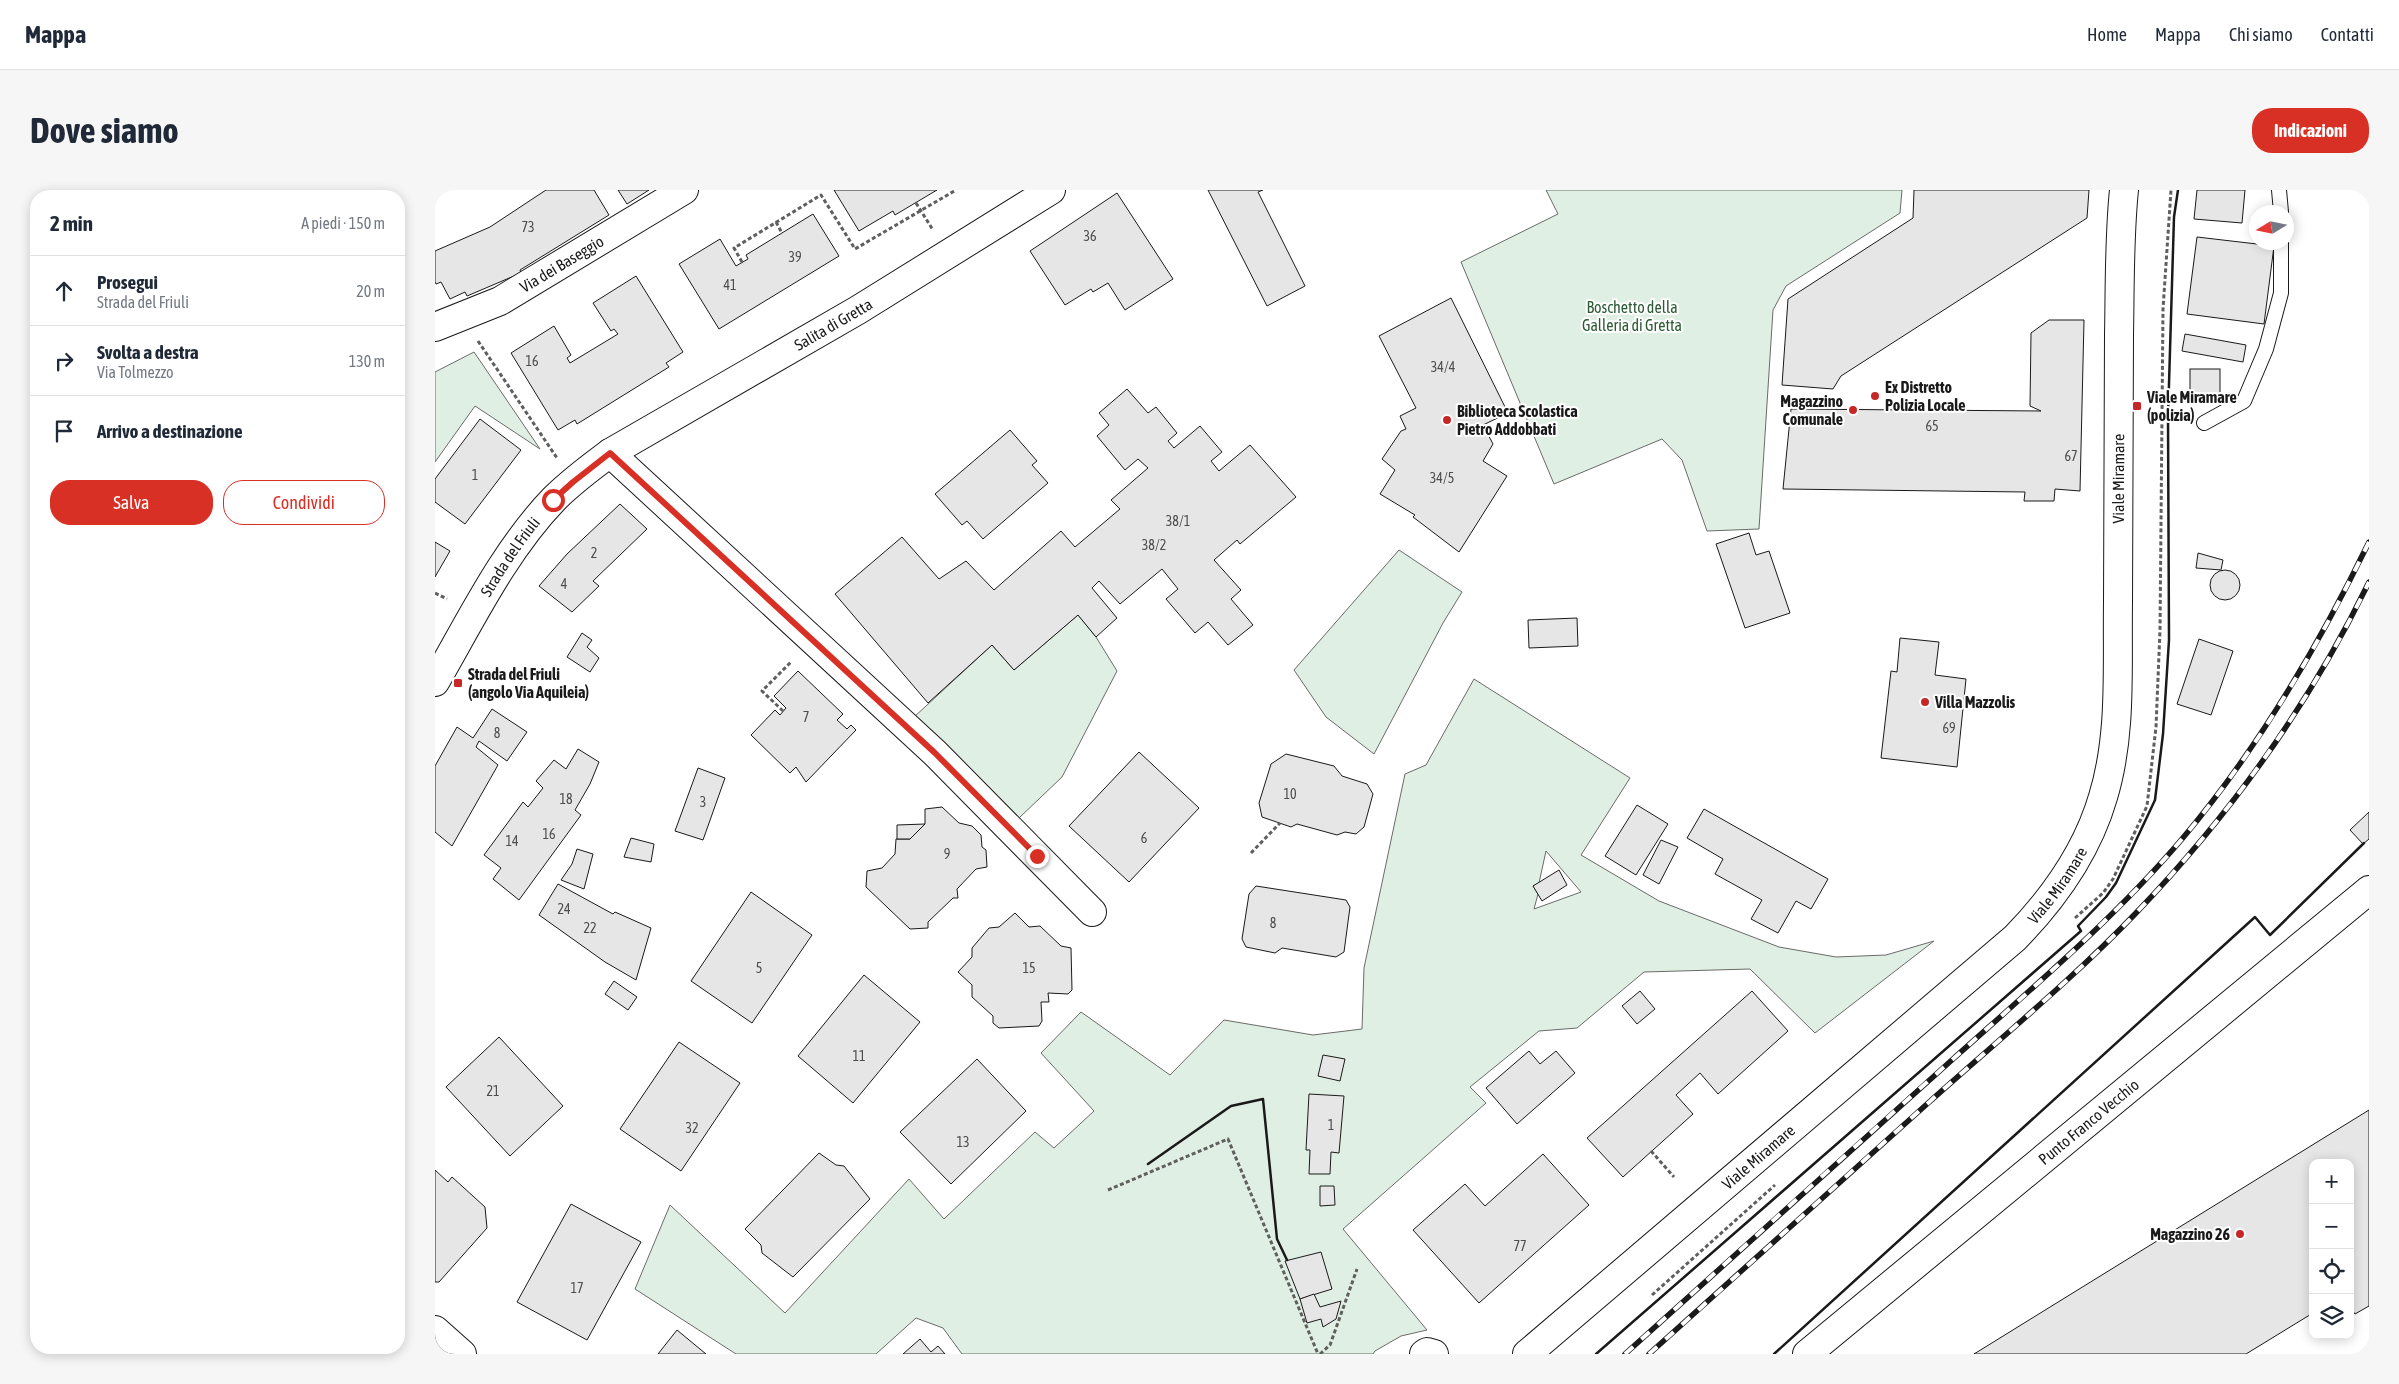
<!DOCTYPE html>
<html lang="it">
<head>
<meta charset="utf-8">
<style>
	:root { --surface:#fff; --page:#f6f6f7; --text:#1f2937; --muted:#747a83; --line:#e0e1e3; --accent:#d93025 }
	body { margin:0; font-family:"Asap Condensed",sans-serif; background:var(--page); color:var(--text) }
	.controls { position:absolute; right:15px; bottom:15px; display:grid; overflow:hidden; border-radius:10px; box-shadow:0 2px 12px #0003 }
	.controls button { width:45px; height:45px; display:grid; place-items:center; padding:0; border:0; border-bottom:1px solid var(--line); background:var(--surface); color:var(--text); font:25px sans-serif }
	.compass { position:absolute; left:1814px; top:15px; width:45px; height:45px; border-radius:50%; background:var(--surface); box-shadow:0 2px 12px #0003; rotate:260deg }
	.stop { position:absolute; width:15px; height:15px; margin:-11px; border:4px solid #d93025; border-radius:50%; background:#fff }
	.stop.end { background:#d93025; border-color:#fff; box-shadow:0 1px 5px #0008 }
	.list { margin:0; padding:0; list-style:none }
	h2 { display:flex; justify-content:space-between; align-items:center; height:65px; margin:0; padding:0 20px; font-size:21px }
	h2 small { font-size:16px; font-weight:400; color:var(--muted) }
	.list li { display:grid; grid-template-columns:32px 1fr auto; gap:15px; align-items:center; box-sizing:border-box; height:70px; padding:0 20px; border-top:1px solid var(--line) }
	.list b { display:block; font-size:19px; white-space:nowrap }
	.list p { margin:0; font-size:16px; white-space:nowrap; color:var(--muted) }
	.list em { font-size:16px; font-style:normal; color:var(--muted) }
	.actions { display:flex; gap:10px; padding:15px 20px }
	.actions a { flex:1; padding:11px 0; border:1px solid var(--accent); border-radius:20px; text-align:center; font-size:18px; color:var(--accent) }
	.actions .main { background:var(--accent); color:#fff }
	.icon { flex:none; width:28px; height:28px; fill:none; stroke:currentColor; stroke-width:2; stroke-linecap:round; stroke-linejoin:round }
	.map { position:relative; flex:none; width:1934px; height:1164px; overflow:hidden; border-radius:20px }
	header { display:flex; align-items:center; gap:30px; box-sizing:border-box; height:70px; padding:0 25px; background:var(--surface); border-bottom:1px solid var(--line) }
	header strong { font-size:24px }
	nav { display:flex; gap:28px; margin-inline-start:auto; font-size:18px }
	.intro { display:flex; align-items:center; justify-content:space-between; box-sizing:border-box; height:120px; padding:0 30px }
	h1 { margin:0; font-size:35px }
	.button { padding:12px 22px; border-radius:20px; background:var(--accent); color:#fff; font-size:18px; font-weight:700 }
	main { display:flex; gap:30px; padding:0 30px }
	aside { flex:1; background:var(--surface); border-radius:20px; box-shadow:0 2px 12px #0003 }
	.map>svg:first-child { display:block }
	.green { fill:#e0efe3; stroke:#6a6a6a; fill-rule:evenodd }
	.building { fill:#e6e6e6; stroke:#1a1a1a }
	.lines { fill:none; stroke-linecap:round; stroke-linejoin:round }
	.lane-casing { stroke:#1a1a1a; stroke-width:16 }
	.street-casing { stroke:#1a1a1a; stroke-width:30 }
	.secondary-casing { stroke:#1a1a1a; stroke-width:30 }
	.primary-casing { stroke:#1a1a1a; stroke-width:30 }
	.path { stroke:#5f5f5f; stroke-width:3; stroke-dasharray:4 2.5; stroke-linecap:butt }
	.lane { stroke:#fff; stroke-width:14 }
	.street { stroke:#fff; stroke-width:28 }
	.secondary { stroke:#fff; stroke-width:28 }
	.primary { stroke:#fff; stroke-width:28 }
	.rail-casing { stroke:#1a1a1a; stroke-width:5.5 }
	.rail { stroke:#fff; stroke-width:4; stroke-dasharray:11; stroke-linecap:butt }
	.wall { stroke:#1a1a1a; stroke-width:2.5 }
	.route { stroke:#d93025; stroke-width:6 }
	.poi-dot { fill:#c62828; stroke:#fff; stroke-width:2 }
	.labels { text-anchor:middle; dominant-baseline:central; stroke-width:4; stroke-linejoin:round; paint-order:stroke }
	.number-label { font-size:14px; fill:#4d4d4d }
	.street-label { font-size:16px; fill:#1a1a1a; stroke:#fff }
	.park-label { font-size:16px; fill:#2b5a34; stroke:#fff }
	.poi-label { font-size:16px; font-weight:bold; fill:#1a1a1a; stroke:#fff; text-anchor:start }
</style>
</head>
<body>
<header>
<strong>Mappa</strong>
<nav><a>Home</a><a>Mappa</a><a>Chi siamo</a><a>Contatti</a></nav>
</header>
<div class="intro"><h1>Dove siamo</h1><a class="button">Indicazioni</a></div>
<main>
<aside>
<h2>2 min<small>A piedi · 150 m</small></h2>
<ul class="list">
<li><svg class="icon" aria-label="ahead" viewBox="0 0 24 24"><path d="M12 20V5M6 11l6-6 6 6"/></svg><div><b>Prosegui</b><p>Strada del Friuli</p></div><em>20 m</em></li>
<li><svg class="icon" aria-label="right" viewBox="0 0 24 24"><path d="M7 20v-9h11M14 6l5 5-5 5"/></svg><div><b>Svolta a destra</b><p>Via Tolmezzo</p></div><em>130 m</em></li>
<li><svg class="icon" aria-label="arrive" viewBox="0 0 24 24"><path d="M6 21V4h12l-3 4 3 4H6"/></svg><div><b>Arrivo a destinazione</b></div></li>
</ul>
<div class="actions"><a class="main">Salva</a><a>Condividi</a></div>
</aside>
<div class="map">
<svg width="1934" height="1164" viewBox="0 0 1934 1164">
	<rect width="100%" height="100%" fill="#fff"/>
	<g class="green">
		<path d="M 1111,0 L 1467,0 L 1465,23 L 1351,96 L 1338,120 L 1324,339 L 1272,341 L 1247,270 L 1227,249 L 1119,294 L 1026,72 L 1123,24 Z"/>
		<path d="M 39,162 L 105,259 L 40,216 L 0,272 L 0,182 Z"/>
		<path d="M 964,360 L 1027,402 L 1008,433 L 939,564 L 891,527 L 859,480 Z"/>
		<path d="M 643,425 L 661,447 L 682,481 L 627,587 L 584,628 L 478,528 L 557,455 L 579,480 Z"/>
		<path d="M 1039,489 L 1195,588 L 1146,665 L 1224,711 L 1344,757 L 1401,767 L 1451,765 L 1499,751 L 1380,843 L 1315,779 L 1209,782 L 1142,838 L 1104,841 L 1035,897 L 1051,913 L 908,1039 L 992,1140 L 966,1146 L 940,1161 L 938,1164 L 527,1164 L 508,1138 L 481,1128 L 441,1164 L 301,1164 L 200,1099 L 235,1015 L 350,1123 L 474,989 L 509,1029 L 600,942 L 619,958 L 659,921 L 606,863 L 646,822 L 735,885 L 789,830 L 878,845 L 927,839 L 929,778 L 970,584 L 991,575 ZM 1111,661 L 1146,702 L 1099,719 L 1103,704 L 1098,696 L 1104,693 Z"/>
	</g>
	<g class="building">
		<path d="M 111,0 L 159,0 L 174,25 L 85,80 L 86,83 L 32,106 L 30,102 L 15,109 L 6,92 L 1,94 L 0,92 L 0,61 L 55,37 Z"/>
		<path d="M 183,0 L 214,0 L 192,14 Z"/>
		<path d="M 399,0 L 502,0 L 460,25 L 458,21 L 424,41 Z"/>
		<path d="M 773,0 L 828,0 L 823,2 L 870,96 L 832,116 Z"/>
		<path d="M 1479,0 L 1654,0 L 1652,28 L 1406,186 L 1398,199 L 1347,195 L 1353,109 L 1478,28 Z"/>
		<path d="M 1762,0 L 1810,0 L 1807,33 L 1759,29 Z"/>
		<path d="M 682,3 L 738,89 L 690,120 L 673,93 L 658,102 L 656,99 L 630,115 L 595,61 Z"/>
		<path d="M 378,24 L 404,66 L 284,139 L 244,74 L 285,49 L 301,76 L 313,69 L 311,65 Z"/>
		<path d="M 1762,47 L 1839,56 L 1829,134 L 1752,124 Z"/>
		<path d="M 201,86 L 248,162 L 231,173 L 234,177 L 142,234 L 140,230 L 123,240 L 76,163 L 119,136 L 136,165 L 132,168 L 135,173 L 183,144 L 179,139 L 176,141 L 158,113 Z"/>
		<path d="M 1016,108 L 1073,223 L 1048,235 L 1058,254 L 1048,271 L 1072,286 L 1024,362 L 978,327 L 980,325 L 945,304 L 960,280 L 947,269 L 966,241 L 971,239 L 965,226 L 981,218 L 944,146 Z"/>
		<path d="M 1614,130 L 1649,130 L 1645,301 L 1620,299 L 1619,311 L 1589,311 L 1590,302 L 1348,299 L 1356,219 L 1606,221 L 1595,216 L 1596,143 Z"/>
		<path d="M 1750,144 L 1811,155 L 1808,172 L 1747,161 Z"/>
		<rect x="1755" y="179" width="30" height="26"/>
		<path d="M 692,199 L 713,223 L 721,217 L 742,243 L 733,251 L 739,258 L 765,236 L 787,262 L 776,271 L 784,281 L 815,255 L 861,307 L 805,354 L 802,350 L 779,370 L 806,400 L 796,409 L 818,435 L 793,455 L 773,432 L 760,443 L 731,409 L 743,399 L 727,379 L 685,414 L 664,391 L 657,398 L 682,428 L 661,447 L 643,425 L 579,480 L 557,455 L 493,513 L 400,404 L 467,347 L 504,389 L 531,371 L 559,400 L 626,341 L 640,357 L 685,319 L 676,310 L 713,278 L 703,269 L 690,280 L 662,246 L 674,235 L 664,223 Z"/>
		<path d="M 45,229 L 86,260 L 30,334 L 0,312 L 0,289 Z"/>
		<path d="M 575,240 L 602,271 L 597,275 L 613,293 L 548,349 L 532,331 L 527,335 L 500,304 Z"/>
		<path d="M 185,314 L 212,339 L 158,391 L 164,396 L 137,422 L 104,396 L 132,364 Z"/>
		<path d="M 1314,343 L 1321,365 L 1334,361 L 1355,423 L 1310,438 L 1281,354 Z"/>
		<path d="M 0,352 L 15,361 L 0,387 Z"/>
		<path d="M 1763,363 L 1788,370 L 1786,380 L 1761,378 Z"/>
		<circle cx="1790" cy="395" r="15"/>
		<path d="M 1142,428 L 1143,456 L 1094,458 L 1093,430 Z"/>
		<path d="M 147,443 L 157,450 L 152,457 L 164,468 L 155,482 L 132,467 Z"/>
		<path d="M 1465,448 L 1504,452 L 1500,485 L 1531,489 L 1522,577 L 1446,568 L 1456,481 L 1462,482 Z"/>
		<path d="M 1764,449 L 1798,461 L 1776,525 L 1742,514 Z"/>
		<path d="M 363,481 L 408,524 L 402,530 L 412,539 L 416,535 L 421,540 L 371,592 L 361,577 L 355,583 L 316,545 L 340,520 L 345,525 L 351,518 L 339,506 Z"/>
		<path d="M 57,519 L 92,542 L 72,571 L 44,551 L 41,557 L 63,575 L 17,656 L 0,642 L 0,576 L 22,537 L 38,548 Z"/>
		<path d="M 143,559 L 164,572 L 155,594 L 140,620 L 146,625 L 84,710 L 58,689 L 66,678 L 49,665 L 88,612 L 93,617 L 108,598 L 101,591 L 119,570 L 131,579 Z"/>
		<path d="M 704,562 L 764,618 L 694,692 L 634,636 Z"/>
		<path d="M 851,564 L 899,576 L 907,586 L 932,594 L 938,604 L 929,637 L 921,644 L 910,642 L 902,645 L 862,634 L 856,637 L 827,627 L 824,613 L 836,574 Z"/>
		<path d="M 263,578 L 290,588 L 268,650 L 240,641 Z"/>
		<path d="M 1202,615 L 1233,634 L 1201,685 L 1170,666 Z"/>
		<path d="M 507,617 L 524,633 L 537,636 L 546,645 L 547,657 L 551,660 L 552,677 L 541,679 L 522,699 L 523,708 L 518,708 L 493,732 L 493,738 L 475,739 L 431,697 L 432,681 L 447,678 L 460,664 L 461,649 L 475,649 L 490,634 L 490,619 Z"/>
		<path d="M 1269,619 L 1393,689 L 1376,719 L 1361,711 L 1343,743 L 1316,729 L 1327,710 L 1280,684 L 1288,669 L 1252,648 Z"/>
		<path d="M 1934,622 L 1934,649 L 1928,654 L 1915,640 Z"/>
		<path d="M 490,634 L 475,649 L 462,649 L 462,635 Z"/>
		<path d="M 196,648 L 219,654 L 216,672 L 189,667 Z"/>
		<path d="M 1226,650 L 1243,657 L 1224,694 L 1208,685 Z"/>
		<path d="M 142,659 L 158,664 L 149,699 L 126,690 L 137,674 Z"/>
		<path d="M 1124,680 L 1132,695 L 1107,711 L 1098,696 Z"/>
		<path d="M 123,694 L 178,724 L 180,722 L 216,738 L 201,790 L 170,772 L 104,725 Z"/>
		<path d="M 821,696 L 911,710 L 915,717 L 909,762 L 901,767 L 847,758 L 840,763 L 811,757 L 807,749 L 814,704 Z"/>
		<path d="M 316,702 L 377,745 L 317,833 L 256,791 Z"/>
		<path d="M 580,723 L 594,737 L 605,736 L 626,756 L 636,758 L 637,800 L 633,804 L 613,803 L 614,812 L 606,812 L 607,831 L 604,836 L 564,838 L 558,833 L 558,826 L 537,807 L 537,795 L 523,782 L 537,767 L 537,758 L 554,738 L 564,737 Z"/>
		<path d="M 429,785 L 485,832 L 418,913 L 363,866 Z"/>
		<path d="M 179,791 L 202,807 L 193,820 L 170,804 Z"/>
		<path d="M 1205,801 L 1220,819 L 1202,834 L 1187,816 Z"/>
		<path d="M 1317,801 L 1353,841 L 1283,904 L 1265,883 L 1241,905 L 1258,924 L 1188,987 L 1152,948 Z"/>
		<path d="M 64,847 L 128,916 L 75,966 L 11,897 Z"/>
		<path d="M 244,852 L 305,893 L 246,981 L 185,939 Z"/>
		<path d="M 1094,861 L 1105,874 L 1121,861 L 1140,883 L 1082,934 L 1051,898 Z"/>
		<path d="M 888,865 L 910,869 L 905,891 L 883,886 Z"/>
		<path d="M 542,869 L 591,921 L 516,994 L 465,942 Z"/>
		<path d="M 874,904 L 909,906 L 904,963 L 896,962 L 895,984 L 874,984 L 875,960 L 871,960 Z"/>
		<path d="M 1934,920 L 1934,1116 L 1920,1124 L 1915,1117 L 1915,973 L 1878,973 L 1878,1123 L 1811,1164 L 1539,1164 Z"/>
		<path d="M 384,963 L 401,975 L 409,976 L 435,1009 L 358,1087 L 327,1063 L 326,1055 L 310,1039 Z"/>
		<path d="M 1108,964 L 1154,1015 L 1044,1113 L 978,1040 L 1030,994 L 1050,1016 Z"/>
		<path d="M 0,980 L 13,992 L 17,987 L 50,1017 L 52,1038 L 4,1092 L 0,1092 Z"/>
		<path d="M 885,996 L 899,996 L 900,1015 L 885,1016 Z"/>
		<path d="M 136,1014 L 206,1052 L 152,1150 L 82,1112 Z"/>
		<path d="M 886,1062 L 897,1099 L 865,1109 L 850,1071 Z"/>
		<path d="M 879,1104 L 885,1117 L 906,1111 L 901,1129 L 888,1137 L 886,1129 L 872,1133 L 865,1109 Z"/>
		<path d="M 242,1140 L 271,1164 L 223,1164 Z"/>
		<path d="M 485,1149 L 496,1162 L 503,1156 L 510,1164 L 468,1164 Z"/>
	</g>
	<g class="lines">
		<defs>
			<g id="lane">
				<path d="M 1844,0 L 1846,22"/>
				<path d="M 1769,233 L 1809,211 L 1831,159 L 1846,103 L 1846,52"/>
			</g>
			<g id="street">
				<path id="s1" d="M 0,137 L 65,111 L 249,0"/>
				<path d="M 175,263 L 500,563 L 657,722"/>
				<path d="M 0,1140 L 27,1164"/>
				<path d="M 989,1164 L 992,1162 L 999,1164"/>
				<path id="s2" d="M 1372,1164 L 1934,700"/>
			</g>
			<g id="secondary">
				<path id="s3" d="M 0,492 C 36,430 69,361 119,309 C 136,292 156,277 175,263 L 423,120 L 616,0"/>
			</g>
			<g id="primary">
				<path id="s4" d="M 1092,1164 L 1580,748 C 1620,707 1652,662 1668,607 C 1687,545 1682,478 1683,413 C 1683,324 1683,234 1684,144 C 1685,96 1684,48 1689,0"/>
			</g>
		</defs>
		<use href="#lane" class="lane-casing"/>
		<use href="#street" class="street-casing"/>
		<use href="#secondary" class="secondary-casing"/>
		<use href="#primary" class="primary-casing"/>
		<g class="path">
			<path d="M 481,13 L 498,40"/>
			<path d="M 341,32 L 347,43"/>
			<path d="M 307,72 L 299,58 L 386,5 L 420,59 L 521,0"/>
			<path d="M 43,151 L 122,268"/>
			<path d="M 0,403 L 12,409"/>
			<path d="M 348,521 L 327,501 L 357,471"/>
			<path d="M 816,663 L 845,633"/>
			<path d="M 1640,728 L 1668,703 L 1678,689 L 1712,616 L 1721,537 L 1725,440 L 1728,119 L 1736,0"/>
			<path d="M 1216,961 L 1239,987"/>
			<path d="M 673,1000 L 793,949 L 883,1164"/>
			<path d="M 1217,1105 L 1340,995"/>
			<path d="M 885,1164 L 895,1155 L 922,1079"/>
		</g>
		<use href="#lane" class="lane"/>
		<use href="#street" class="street"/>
		<use href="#secondary" class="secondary"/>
		<use href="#primary" class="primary"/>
		<defs>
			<g id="rail">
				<path d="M 1190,1164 C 1299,1066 1408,967 1518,869 C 1596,799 1679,729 1747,649 C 1823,559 1883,457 1934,352"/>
				<path d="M 1214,1164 C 1307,1081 1399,997 1492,914 C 1562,851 1636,791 1701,723 C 1795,625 1875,514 1934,392"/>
			</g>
		</defs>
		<use href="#rail" class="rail-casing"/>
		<use href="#rail" class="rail"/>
		<g class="wall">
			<path d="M 713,974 L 796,916 L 828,909 L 842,1049 L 852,1070"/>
			<path d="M 0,1159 L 5,1164"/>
			<path d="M 1161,1164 L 1646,741 L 1643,736 L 1671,707 L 1681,693 L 1720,610 L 1728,544 L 1734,450 L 1733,227 L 1739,27 L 1743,0"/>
			<path d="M 1339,1164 L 1820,727 L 1835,745 L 1929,653"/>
		</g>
	</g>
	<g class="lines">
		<path class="route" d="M 118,310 L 138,292 L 175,263 L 500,563 L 602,666"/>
	</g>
	<g class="poi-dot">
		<circle cx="1440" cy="206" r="5"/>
		<rect x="1697" y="211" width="10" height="10" rx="2.5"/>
		<circle cx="1418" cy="220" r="5"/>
		<circle cx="1012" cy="230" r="5"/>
		<rect x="18" y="488" width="10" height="10" rx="2.5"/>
		<circle cx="1490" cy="512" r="5"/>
		<circle cx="1805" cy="1044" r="5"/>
	</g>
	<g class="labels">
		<g class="number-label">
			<text x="93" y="37">73</text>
			<text x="655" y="46">36</text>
			<text x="360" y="67">39</text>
			<text x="295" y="95">41</text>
			<text x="97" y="171">16</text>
			<text x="1008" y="177">34/4</text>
			<text x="1497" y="236">65</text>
			<text x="1636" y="266">67</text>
			<text x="40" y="285">1</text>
			<text x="1007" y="288">34/5</text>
			<text x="743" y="331">38/1</text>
			<text x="719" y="355">38/2</text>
			<text x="159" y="363">2</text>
			<text x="129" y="394">4</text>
			<text x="371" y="527">7</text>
			<text x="1514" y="538">69</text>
			<text x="62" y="543">8</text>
			<text x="855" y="604">10</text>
			<text x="131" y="609">18</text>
			<text x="268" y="612">3</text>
			<text x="114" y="644">16</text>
			<text x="709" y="648">6</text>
			<text x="77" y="651">14</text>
			<text x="512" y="664">9</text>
			<text x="129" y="719">24</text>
			<text x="838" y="733">8</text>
			<text x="155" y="738">22</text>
			<text x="324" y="778">5</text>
			<text x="594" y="778">15</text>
			<text x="424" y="866">11</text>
			<text x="58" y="901">21</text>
			<text x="896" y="935">1</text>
			<text x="257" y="938">32</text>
			<text x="528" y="952">13</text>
			<text x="1085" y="1056">77</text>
			<text x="142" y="1098">17</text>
		</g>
		<g class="street-label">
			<text stroke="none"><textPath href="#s1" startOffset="142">Via dei Baseggio</textPath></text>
			<text stroke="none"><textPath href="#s3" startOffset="549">Salita di Gretta</textPath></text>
			<text stroke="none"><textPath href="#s4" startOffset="1129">Viale Miramare</textPath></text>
			<text stroke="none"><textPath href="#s3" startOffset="146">Strada del Friuli</textPath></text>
			<text stroke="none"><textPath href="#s4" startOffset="709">Viale Miramare</textPath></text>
			<text stroke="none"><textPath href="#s2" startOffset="365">Punto Franco Vecchio</textPath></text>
			<text stroke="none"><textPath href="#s4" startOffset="304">Viale Miramare</textPath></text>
		</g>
		<g class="park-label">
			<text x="1197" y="117">Boschetto della<tspan x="1197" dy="18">Galleria di Gretta</tspan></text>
		</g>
		<g class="poi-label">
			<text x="1450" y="197">Ex Distretto<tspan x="1450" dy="18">Polizia Locale</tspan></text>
			<text x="1712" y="207">Viale Miramare<tspan x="1712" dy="18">(polizia)</tspan></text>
			<text x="1408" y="211" text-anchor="end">Magazzino<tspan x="1408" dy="18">Comunale</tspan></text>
			<text x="1022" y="221">Biblioteca Scolastica<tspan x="1022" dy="18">Pietro Addobbati</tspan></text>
			<text x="33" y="484">Strada del Friuli<tspan x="33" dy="18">(angolo Via Aquileia)</tspan></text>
			<text x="1500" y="512">Villa Mazzolis</text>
			<text x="1795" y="1044" text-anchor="end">Magazzino 26</text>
		</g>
	</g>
</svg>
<div class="controls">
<button>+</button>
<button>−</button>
<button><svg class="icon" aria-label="locate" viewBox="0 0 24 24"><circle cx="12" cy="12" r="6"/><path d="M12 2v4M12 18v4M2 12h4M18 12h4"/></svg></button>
<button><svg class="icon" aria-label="layers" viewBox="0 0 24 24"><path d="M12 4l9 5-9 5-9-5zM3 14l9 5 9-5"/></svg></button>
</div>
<svg class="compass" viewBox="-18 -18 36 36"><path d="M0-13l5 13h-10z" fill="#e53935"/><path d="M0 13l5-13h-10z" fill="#747a83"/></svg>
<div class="stop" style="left:118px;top:310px"></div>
<div class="stop end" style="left:602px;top:666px"></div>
</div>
</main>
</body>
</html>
